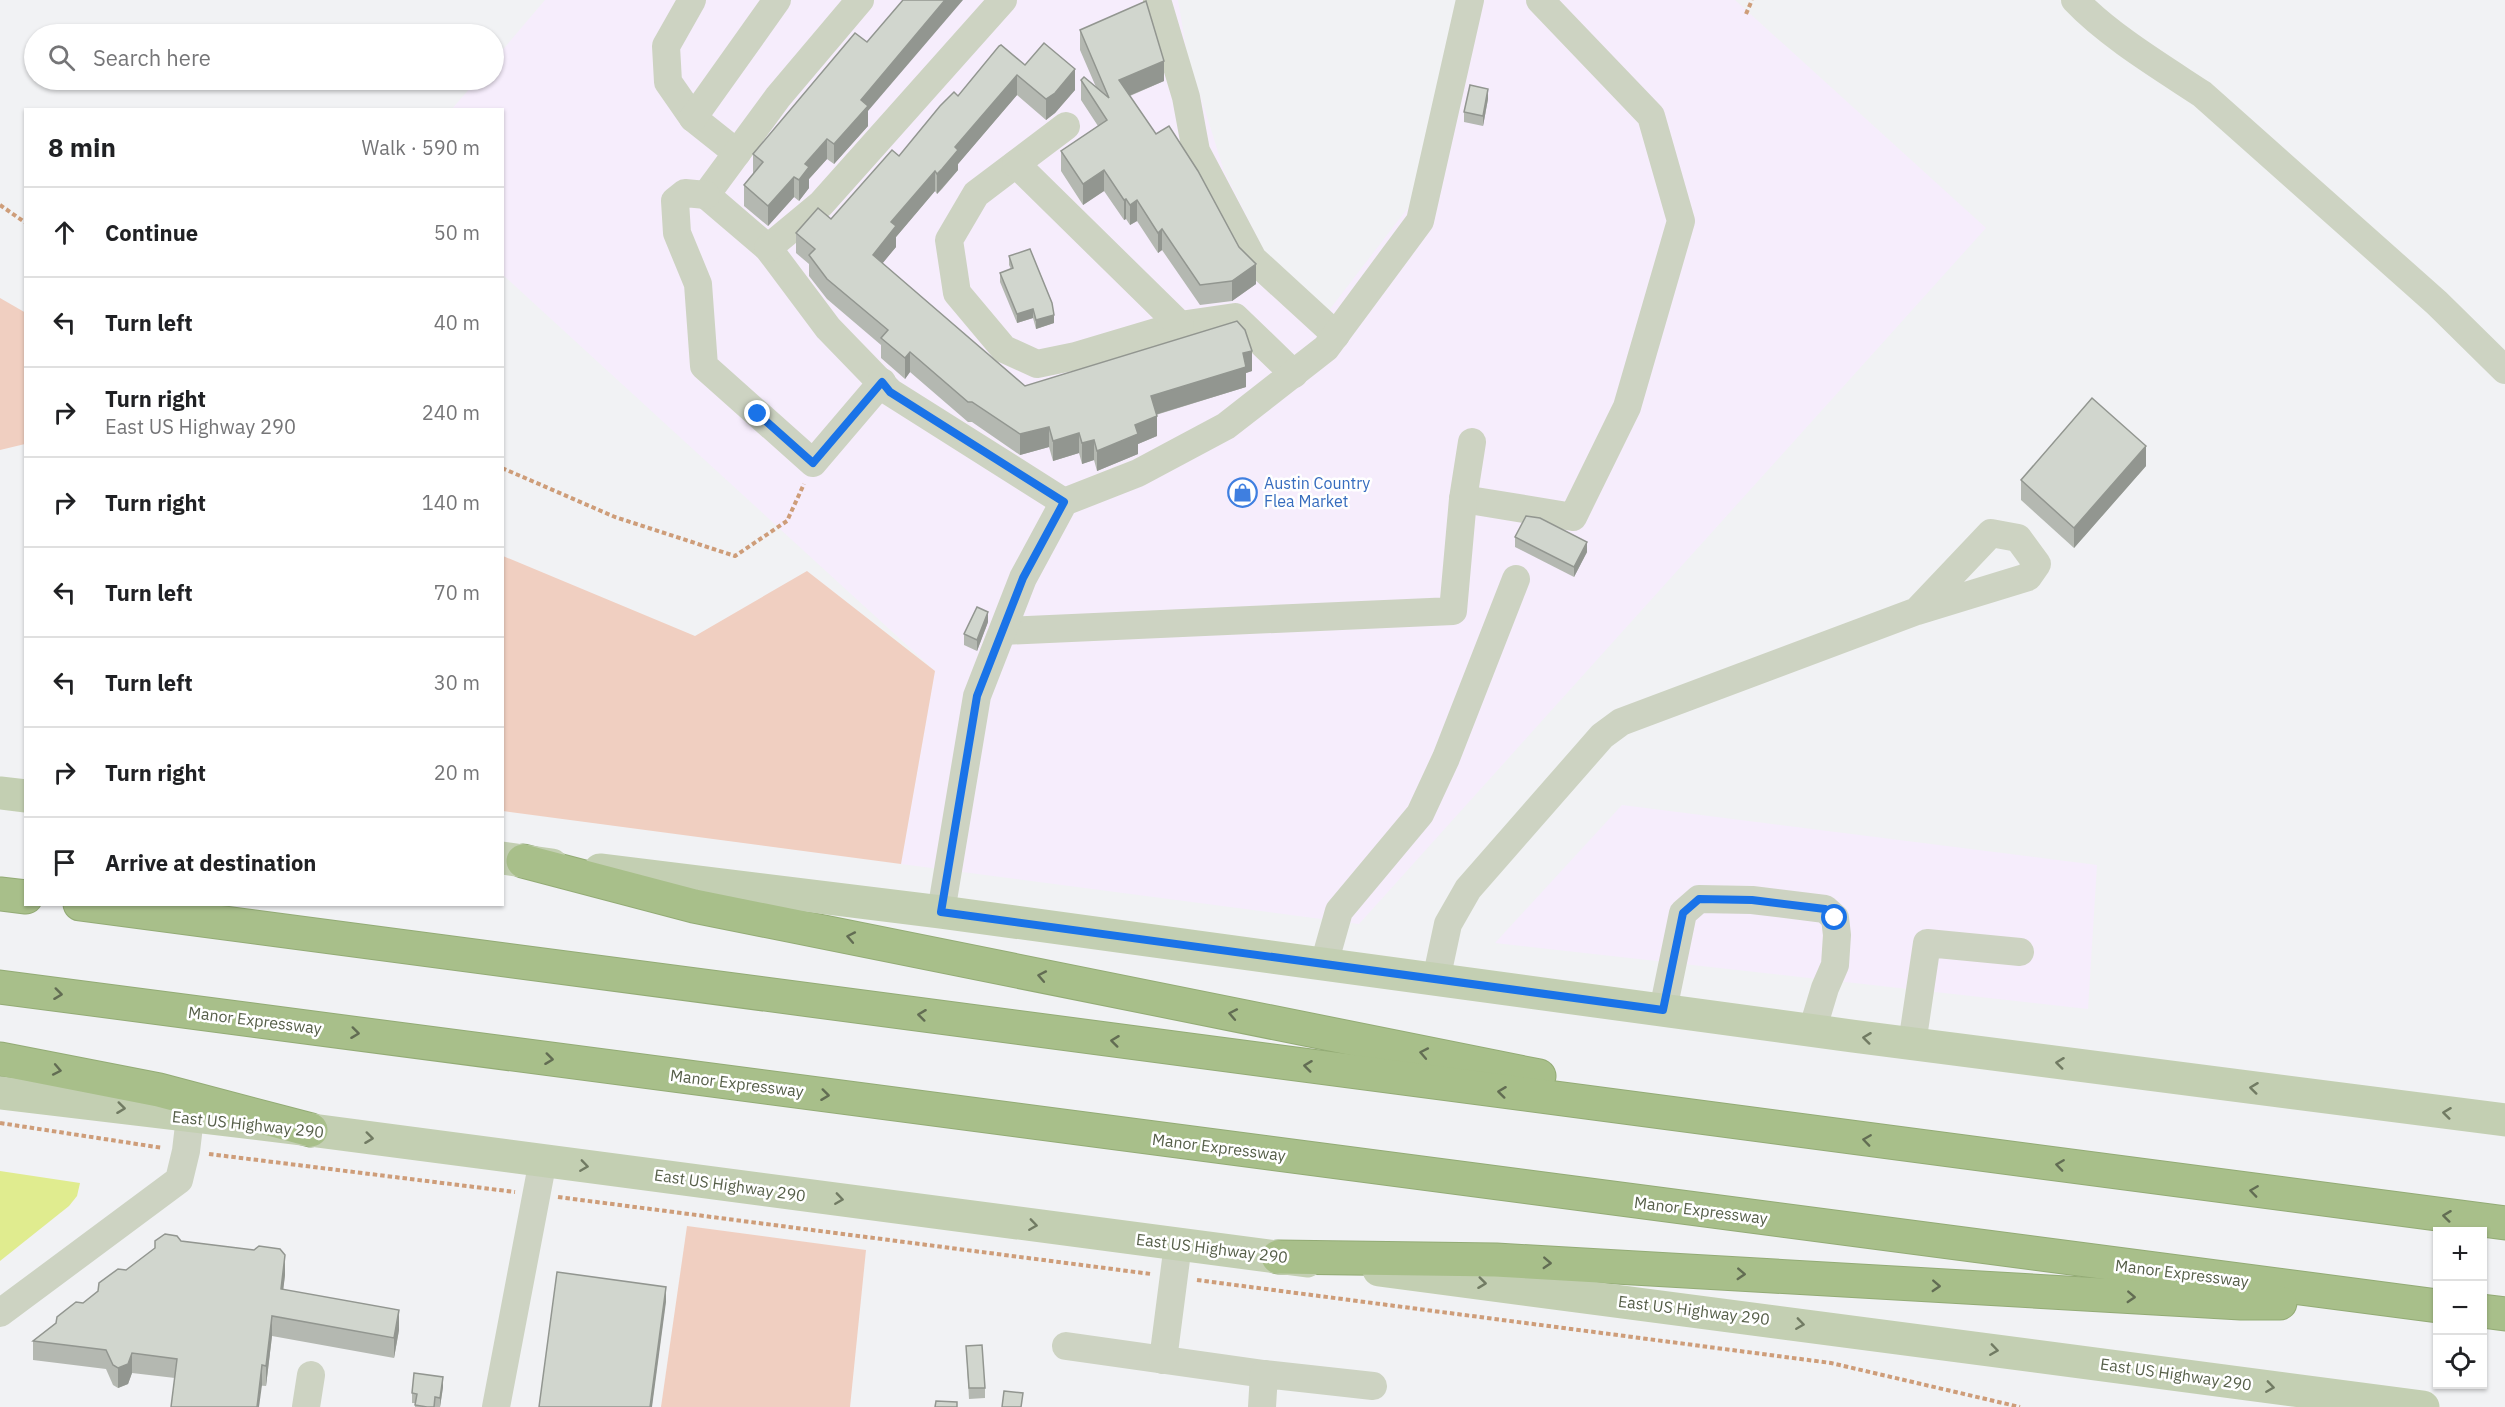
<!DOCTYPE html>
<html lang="en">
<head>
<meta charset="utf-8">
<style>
	:root { --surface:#fff; --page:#f6f6f6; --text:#202124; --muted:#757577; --line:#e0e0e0 }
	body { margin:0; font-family:"IBM Plex Sans",sans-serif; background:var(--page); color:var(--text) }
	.controls { position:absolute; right:18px; bottom:18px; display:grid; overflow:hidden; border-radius:0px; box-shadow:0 2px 4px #0004 }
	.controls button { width:54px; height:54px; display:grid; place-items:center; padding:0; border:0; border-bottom:2px solid var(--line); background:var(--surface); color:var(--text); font:30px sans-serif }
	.stop { position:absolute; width:18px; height:18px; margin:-14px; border:4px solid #1a73e8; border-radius:50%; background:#fff }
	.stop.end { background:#1a73e8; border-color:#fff; box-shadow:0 2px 6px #0008 }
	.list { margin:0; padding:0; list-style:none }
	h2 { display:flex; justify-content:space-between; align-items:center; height:78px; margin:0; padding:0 24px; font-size:26px }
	h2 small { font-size:20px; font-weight:400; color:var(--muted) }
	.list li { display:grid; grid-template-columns:39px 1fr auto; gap:18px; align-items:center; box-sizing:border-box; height:90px; padding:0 24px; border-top:2px solid var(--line) }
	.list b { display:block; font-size:22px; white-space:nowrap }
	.list p { margin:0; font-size:20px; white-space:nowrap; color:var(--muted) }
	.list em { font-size:20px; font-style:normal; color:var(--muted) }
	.icon { flex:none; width:33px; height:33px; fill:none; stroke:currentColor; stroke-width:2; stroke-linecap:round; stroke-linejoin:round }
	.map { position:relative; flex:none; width:2505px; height:1407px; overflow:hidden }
	.search { position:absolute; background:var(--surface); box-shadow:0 2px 4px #0004; left:24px; top:24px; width:480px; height:66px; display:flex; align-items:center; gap:15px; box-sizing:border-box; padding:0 21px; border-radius:33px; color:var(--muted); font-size:22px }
	.panel { position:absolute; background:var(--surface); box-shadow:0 2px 4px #0004; left:24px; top:108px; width:480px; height:798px; border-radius:0px }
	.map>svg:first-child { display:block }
	.commercial { fill:#f6edfc }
	.green { fill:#f0cfc1 }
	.water { fill:#e0ec8f }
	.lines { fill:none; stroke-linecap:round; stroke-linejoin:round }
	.highway-casing { stroke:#93ab75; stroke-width:35 }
	.path { stroke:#ce9d79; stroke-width:4; stroke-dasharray:4.5 3; stroke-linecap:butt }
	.minor { stroke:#cdd3c2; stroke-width:28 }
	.major { stroke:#c3cfb2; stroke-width:33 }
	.highway { stroke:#a8bf8a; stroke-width:33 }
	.wall { fill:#b4b8b1 }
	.shaded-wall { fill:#929690 }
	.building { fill:#d1d6ce; stroke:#929690; stroke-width:1.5 }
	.oneway { stroke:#626d53 }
	.oneway2 { stroke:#717b63 }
	.route { stroke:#1a73e8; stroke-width:8 }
	.labels { text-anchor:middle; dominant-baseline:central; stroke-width:5; stroke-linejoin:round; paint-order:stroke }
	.shop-label { font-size:16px; fill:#366cbe; stroke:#fff; text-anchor:start }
	.street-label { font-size:16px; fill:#565f49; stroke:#fff }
</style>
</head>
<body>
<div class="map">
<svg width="2505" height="1407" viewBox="0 0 2505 1407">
	<rect width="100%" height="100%" fill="#f1f2f4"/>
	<g class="commercial">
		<path d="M 545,0 L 1178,0 L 1187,53 L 1224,171 L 1270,262 L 1327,313 L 1414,200 L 1456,0 L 1735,0 L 1986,228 L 1359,924 L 901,864 L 935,671 L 503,275 L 502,110 L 451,110 L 477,80 L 494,80 L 494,60 Z"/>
		<path d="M 1622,805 L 2097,865 L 2088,1009 L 1495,943 Z"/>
	</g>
	<g class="green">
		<path d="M 0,298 L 26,313 L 25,444 L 0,450 Z"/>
		<path d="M 503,556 L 695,636 L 807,571 L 935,671 L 901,864 L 503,811 Z"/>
		<path d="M 687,1226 L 866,1250 L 850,1407 L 661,1407 Z"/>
	</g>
	<path class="water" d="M 0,1171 L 80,1183 L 77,1196 L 69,1206 L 0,1261 Z"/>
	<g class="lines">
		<defs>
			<g id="highway">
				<path d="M 523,861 L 694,906 L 1539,1076"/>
				<path d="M 0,894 L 26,897"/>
				<path d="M 80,904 L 2505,1223"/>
				<path d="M 0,987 L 2438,1306"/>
				<path d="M 0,1059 L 159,1090 L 311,1130"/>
				<path d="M 1278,1257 L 1496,1260 L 2241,1303 L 2280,1303"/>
				<path d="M 2482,1311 L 2505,1314"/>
			</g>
		</defs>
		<use href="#highway" class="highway-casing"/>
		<g class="path">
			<path d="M 1746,14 L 1752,0"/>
			<path d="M 0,205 L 26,223"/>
			<path d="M 502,468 L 615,517 L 735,556 L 787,521 L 804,484"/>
			<path d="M 0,1123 L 163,1148"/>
			<path d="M 209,1154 L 515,1192"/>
			<path d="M 558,1197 L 1151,1274"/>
			<path d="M 1197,1280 L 1831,1363 L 2020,1407"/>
		</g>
		<g class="minor">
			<path d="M 692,0 L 666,46 L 668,82 L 693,118 L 737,153"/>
			<path d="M 860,0 L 778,97 L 706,195 L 768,248 L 828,328 L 890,392 L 1064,502"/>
			<path d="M 1157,0 L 1186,97 L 1196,151 L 1253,259 L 1336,335"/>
			<path d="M 2075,0 C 2108,35 2161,67 2202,94 L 2437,303 L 2505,370"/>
			<path d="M 693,118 L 777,0"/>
			<path d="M 1066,126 L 976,194 L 949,240 L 957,293 L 1004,349 L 1037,364 L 1076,356 L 1180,325 L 1235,317 L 1294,374"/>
			<path d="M 1016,164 L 1180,325"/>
			<path d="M 706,195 L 685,193 L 675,201 L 677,233 L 698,284 L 704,366 L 813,463 L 882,382"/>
			<path d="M 768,248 L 821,204 L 1003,0"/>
			<path d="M 1463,499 L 1573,517 L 1627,407 L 1681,221 L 1651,116 L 1540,0"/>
			<path d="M 1003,631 L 1453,611 L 1463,499 L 1472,442"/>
			<path d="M 941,912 L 977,696 L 1023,578 L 1064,502 L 1138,473 L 1226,426 L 1326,348 L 1420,221 L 1470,0"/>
			<path d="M 1324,964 L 1339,911 L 1420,814 L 1446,758 L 1516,579"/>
			<path d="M 1436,980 L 1448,924 L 1468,889 L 1602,736 L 1621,722 L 1917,611 L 1991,533 L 2018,538 L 2037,564 L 2028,577 L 1917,611"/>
			<path d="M 1663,1010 L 1683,913 L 1699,899 L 1752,900 L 1825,909 L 1835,918 L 1837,935 L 1835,965 L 1825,988 L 1812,1031"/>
			<path d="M 1912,1044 L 1927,943 L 2020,952"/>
			<path d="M 0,1313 L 179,1180 L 186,1151 L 190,1117"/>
			<path d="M 1066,1346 L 1264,1374"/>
			<path d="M 1163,1360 L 1178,1244"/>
			<path d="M 306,1407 L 311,1375"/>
			<path d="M 496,1407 L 543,1160"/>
			<path d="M 1262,1407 L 1264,1374 L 1373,1386"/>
		</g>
		<g class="major">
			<path d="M 0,793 L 26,796"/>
			<path d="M 502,858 L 552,865"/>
			<path d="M 600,870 L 941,912 L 1852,1036 L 2505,1120"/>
			<path d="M 0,1093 L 311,1130 L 1307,1261"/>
			<path d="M 1379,1270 L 2423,1407"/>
		</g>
		<use href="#highway" class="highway"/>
	</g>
	<g class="wall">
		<path d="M 1080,30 L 1164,81 L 1130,96 L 1256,284 L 1232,301 L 1200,305 L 1162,250 L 1158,253 L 1137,221 L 1130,225 L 1126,219 L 1124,220 L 1104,191 L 1083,205 L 1061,171 L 1061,151 L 1098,126 L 1081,100 L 1081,80 L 1096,87 L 1080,50 Z"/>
		<path d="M 1025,65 L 1075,90 L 1055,113 L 1046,120 L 1017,95 L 958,164 L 958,170 L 942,189 L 937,194 L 935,191 L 896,237 L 896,247 L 882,263 L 1025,386 L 1252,371 L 1246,373 L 1246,387 L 1156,415 L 1157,436 L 1138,444 L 1138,454 L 1097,471 L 1094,460 L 1082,464 L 1079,453 L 1053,461 L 1049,447 L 1020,455 L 972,422 L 968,422 L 910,372 L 905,379 L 881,358 L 881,345 L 827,299 L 809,276 L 809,264 L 796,253 L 796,233 L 831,219 L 899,156 L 958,96 Z"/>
		<path d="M 1488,99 L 1483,126 L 1464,122 L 1464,112 Z"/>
		<path d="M 868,111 L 868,126 L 834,164 L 827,159 L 809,179 L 809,188 L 799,201 L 794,197 L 768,226 L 744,206 L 744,185 L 753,174 L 753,154 Z"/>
		<path d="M 1009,256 L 1054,323 L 1036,329 L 1033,318 L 1017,323 L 1000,282 L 1000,273 L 1011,269 L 1009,265 Z"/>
		<path d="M 2146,466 L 2074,548 L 2021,500 L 2021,480 Z"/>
		<path d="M 1515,537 L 1587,552 L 1574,577 L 1515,547 Z"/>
		<path d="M 988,622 L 977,651 L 964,645 L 964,634 Z"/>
		<path d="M 181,1241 L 254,1250 L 285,1275 L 283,1289 L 399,1330 L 394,1358 L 272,1336 L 266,1386 L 175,1378 L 132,1373 L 128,1384 L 118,1388 L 113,1385 L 106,1369 L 33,1360 L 33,1341 L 126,1270 Z"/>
		<path d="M 966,1346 L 985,1388 L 985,1398 L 969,1399 Z"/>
		<path d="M 443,1387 L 440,1407 L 415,1407 L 415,1403 L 412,1403 L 412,1393 Z"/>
	</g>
	<g class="shaded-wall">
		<path d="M 945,0 L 963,0 L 868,111 L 868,126 L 834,164 L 834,144 L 861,100 Z"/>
		<path d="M 1164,61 L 1164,81 L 1119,100 L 1119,80 Z"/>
		<path d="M 1075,69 L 1075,90 L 1055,113 L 1046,120 L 1046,99 Z"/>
		<path d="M 1017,75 L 1017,95 L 958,164 L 958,170 L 937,194 L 937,174 L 955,147 Z"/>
		<path d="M 1488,89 L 1488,99 L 1483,126 L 1483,116 Z"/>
		<path d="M 827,139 L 827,159 L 809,179 L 809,188 L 799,201 L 799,180 L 805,164 Z"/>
		<path d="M 1104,170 L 1104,191 L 1083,205 L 1083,184 Z"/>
		<path d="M 935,171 L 935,191 L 896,237 L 896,247 L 873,275 L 873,255 L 891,222 Z"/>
		<path d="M 794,177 L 794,197 L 768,226 L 768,206 Z"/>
		<path d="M 1126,199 L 1126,219 L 1124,220 L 1124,200 Z"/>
		<path d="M 1137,200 L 1137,221 L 1130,225 L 1130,205 Z"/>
		<path d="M 1162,229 L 1162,250 L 1158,253 L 1158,233 Z"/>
		<path d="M 1256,264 L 1256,284 L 1232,301 L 1232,281 Z"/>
		<path d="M 1033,309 L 1033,318 L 1017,323 L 1017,314 Z"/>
		<path d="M 1054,315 L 1054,323 L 1036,329 L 1036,320 Z"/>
		<path d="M 1252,351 L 1252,371 L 1246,373 L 1246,387 L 1151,416 L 1151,396 L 1243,353 Z"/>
		<path d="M 910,352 L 910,372 L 905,379 L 905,358 Z"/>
		<path d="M 1157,416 L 1157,436 L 1138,444 L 1138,454 L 1097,471 L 1097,451 L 1135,425 Z"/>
		<path d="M 1049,427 L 1049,447 L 1020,455 L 1020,434 Z"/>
		<path d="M 1079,433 L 1079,453 L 1053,461 L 1053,441 Z"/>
		<path d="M 1094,440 L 1094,460 L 1082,464 L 1082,443 Z"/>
		<path d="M 2146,446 L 2146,466 L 2074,548 L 2074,528 Z"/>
		<path d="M 1587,542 L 1587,552 L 1574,577 L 1574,567 Z"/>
		<path d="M 988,612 L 988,622 L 977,651 L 977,640 Z"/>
		<path d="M 285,1255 L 285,1275 L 281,1309 L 281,1289 Z"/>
		<path d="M 666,1287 L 666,1302 L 652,1407 L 650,1407 Z"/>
		<path d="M 399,1310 L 399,1330 L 394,1358 L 394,1338 Z"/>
		<path d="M 272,1316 L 272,1336 L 266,1386 L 266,1366 Z"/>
		<path d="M 132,1353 L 132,1373 L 128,1384 L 118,1388 L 118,1368 Z"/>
		<path d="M 262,1365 L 262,1385 L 259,1407 L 257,1407 Z"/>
		<path d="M 443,1377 L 443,1387 L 440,1407 L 440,1398 Z"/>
	</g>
	<g class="building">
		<path d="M 903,0 L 945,0 L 861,100 L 868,106 L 834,144 L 827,139 L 805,164 L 809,167 L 799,180 L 794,177 L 768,206 L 744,185 L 763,162 L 753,154 L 855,33 L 867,42 Z"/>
		<path d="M 1146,1 L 1164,61 L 1119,80 L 1156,134 L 1169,126 L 1198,171 L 1239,247 L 1256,264 L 1232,281 L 1200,285 L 1162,229 L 1158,233 L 1137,200 L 1130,205 L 1126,199 L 1124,200 L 1104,170 L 1083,184 L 1061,151 L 1107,120 L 1081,80 L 1084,77 L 1109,98 L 1080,30 Z"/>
		<path d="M 1044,43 L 1075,69 L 1055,93 L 1046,99 L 1017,75 L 955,147 L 958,150 L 942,169 L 937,174 L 935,171 L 891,222 L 896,226 L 873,255 L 1025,386 L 1237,321 L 1245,330 L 1252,351 L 1243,353 L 1246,367 L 1151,396 L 1157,416 L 1135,425 L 1138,434 L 1097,451 L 1094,440 L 1082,443 L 1079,433 L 1053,441 L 1049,427 L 1020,434 L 972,402 L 968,402 L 910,352 L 905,358 L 881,338 L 888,330 L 827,279 L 809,255 L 815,249 L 796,233 L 818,208 L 831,219 L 892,150 L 899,156 L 940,106 L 954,92 L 958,96 L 999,46 L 1001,45 L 1025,65 Z"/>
		<path d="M 1470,85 L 1488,89 L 1483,116 L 1464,112 Z"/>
		<path d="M 1030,249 L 1052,303 L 1054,315 L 1036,320 L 1033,309 L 1017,314 L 1000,273 L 1013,268 L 1009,256 Z"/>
		<path d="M 2092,398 L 2146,446 L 2074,528 L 2021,480 Z"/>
		<path d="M 1526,516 L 1540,518 L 1587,542 L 1574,567 L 1515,537 Z"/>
		<path d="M 977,607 L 988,612 L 977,640 L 964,634 Z"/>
		<path d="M 165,1234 L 177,1236 L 181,1241 L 254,1250 L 259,1246 L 280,1249 L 285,1255 L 281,1289 L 399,1310 L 394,1338 L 272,1316 L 266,1366 L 262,1365 L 257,1407 L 171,1407 L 177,1359 L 132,1353 L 128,1364 L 118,1368 L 113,1365 L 106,1350 L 33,1341 L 56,1323 L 57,1317 L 76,1302 L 83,1303 L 98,1291 L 99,1283 L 118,1269 L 126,1270 L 155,1248 L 155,1241 Z"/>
		<path d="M 557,1272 L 666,1287 L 650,1407 L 539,1407 Z"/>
		<path d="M 982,1345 L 985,1388 L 969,1388 L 966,1346 Z"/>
		<path d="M 414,1373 L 443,1377 L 440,1398 L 435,1397 L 434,1407 L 427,1407 L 415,1405 L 417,1394 L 412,1393 Z"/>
		<path d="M 1004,1391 L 1023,1393 L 1021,1407 L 1002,1407 Z"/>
		<path d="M 936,1401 L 957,1402 L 957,1407 L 935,1407 Z"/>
	</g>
	<defs><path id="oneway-chevron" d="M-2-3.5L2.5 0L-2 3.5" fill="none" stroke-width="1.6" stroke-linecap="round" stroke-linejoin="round" transform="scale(1.5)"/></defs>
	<g class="oneway">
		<use href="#oneway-chevron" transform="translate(851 937) rotate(-169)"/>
		<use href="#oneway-chevron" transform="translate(1042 976) rotate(-169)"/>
		<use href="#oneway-chevron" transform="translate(58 994) rotate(7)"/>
		<use href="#oneway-chevron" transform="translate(1233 1014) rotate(-169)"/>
		<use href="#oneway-chevron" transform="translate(922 1015) rotate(-173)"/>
		<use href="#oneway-chevron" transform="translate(355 1033) rotate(7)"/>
		<use href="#oneway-chevron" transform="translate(1115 1041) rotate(-173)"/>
		<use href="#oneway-chevron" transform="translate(1424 1053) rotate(-169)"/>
		<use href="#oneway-chevron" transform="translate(549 1059) rotate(7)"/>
		<use href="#oneway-chevron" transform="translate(1308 1066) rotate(-173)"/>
		<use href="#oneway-chevron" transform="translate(57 1070) rotate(11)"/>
		<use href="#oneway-chevron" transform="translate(1502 1092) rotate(-173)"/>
		<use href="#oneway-chevron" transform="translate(825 1095) rotate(7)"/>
		<use href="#oneway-chevron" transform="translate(1867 1140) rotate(-172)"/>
		<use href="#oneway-chevron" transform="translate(2060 1165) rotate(-172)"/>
		<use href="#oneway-chevron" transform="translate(2254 1191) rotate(-172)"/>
		<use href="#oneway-chevron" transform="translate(2447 1216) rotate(-173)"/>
		<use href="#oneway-chevron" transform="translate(1547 1263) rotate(3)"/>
		<use href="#oneway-chevron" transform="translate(1741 1274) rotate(3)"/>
		<use href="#oneway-chevron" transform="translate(1936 1286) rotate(3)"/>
		<use href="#oneway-chevron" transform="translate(2131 1297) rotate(3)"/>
	</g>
	<g class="oneway2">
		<use href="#oneway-chevron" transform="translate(1867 1038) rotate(-173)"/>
		<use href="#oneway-chevron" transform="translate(2060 1063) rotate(-173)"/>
		<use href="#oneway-chevron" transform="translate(2254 1088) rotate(-173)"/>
		<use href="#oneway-chevron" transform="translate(121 1108) rotate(7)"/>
		<use href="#oneway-chevron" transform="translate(2447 1113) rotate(-173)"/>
		<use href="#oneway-chevron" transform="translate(369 1138) rotate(7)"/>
		<use href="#oneway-chevron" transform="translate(584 1166) rotate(8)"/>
		<use href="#oneway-chevron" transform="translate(839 1199) rotate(8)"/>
		<use href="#oneway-chevron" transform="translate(1033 1225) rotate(8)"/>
		<use href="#oneway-chevron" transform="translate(1482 1283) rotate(7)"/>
		<use href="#oneway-chevron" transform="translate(1800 1324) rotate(8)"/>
		<use href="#oneway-chevron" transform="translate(1994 1350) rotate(8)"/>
		<use href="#oneway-chevron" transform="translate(2270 1387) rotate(8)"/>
	</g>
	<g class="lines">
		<path class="route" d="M 758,414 L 813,463 L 882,382 L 890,392 L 1064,502 L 1023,578 L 977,696 L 941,912 L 1663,1010 L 1683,913 L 1699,899 L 1752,900 L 1825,909 L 1835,918"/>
	</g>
	<defs>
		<symbol id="shop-ring" viewBox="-11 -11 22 22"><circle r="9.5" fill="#fff" stroke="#3f7fe0" stroke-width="1.5"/><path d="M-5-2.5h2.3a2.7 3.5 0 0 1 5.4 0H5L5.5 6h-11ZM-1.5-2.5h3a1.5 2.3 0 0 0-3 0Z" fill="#3f7fe0"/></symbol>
	</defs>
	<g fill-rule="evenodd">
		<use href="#shop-ring" x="1226" y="476" width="33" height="33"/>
	</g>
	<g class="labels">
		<g class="shop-label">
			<text x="1264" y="483">Austin Country<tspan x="1264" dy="18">Flea Market</tspan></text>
		</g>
		<g class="street-label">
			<text transform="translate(255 1020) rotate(7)">Manor Expressway</text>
			<text transform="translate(737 1083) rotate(7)">Manor Expressway</text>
			<text transform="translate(248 1124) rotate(6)">East US Highway 290</text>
			<text transform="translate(1219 1147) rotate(7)">Manor Expressway</text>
			<text transform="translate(730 1185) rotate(8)">East US Highway 290</text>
			<text transform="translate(1701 1210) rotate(7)">Manor Expressway</text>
			<text transform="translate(1212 1248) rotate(7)">East US Highway 290</text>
			<text transform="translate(2182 1273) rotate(7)">Manor Expressway</text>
			<text transform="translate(1694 1310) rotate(7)">East US Highway 290</text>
			<text transform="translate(2176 1374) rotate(8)">East US Highway 290</text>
		</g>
	</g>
</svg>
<div class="controls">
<button>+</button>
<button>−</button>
<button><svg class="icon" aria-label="locate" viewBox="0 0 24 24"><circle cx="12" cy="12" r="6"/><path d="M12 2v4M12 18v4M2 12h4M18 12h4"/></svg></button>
</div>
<div class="stop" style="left:1835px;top:918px"></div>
<div class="stop end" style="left:758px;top:414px"></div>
<div class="search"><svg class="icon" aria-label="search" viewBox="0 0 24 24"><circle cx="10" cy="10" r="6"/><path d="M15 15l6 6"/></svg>Search here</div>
<section class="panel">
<h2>8 min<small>Walk · 590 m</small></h2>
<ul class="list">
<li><svg class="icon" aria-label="ahead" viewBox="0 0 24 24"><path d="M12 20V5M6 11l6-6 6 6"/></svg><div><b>Continue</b></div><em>50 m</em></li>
<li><svg class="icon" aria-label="left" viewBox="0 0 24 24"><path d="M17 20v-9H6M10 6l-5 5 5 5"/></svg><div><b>Turn left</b></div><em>40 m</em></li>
<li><svg class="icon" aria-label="right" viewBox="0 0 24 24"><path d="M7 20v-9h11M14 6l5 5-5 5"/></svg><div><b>Turn right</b><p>East US Highway 290</p></div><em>240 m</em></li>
<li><svg class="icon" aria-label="right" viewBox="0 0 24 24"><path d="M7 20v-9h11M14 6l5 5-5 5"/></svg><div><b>Turn right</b></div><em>140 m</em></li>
<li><svg class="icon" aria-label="left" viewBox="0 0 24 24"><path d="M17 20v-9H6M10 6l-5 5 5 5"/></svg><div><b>Turn left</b></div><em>70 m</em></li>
<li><svg class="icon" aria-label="left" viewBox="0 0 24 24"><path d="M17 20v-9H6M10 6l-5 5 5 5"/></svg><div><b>Turn left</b></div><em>30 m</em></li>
<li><svg class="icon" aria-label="right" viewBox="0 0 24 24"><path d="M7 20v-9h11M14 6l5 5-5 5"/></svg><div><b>Turn right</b></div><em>20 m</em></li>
<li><svg class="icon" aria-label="arrive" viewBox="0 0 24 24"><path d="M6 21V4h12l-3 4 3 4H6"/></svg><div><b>Arrive at destination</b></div></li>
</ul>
</section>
</div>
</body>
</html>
